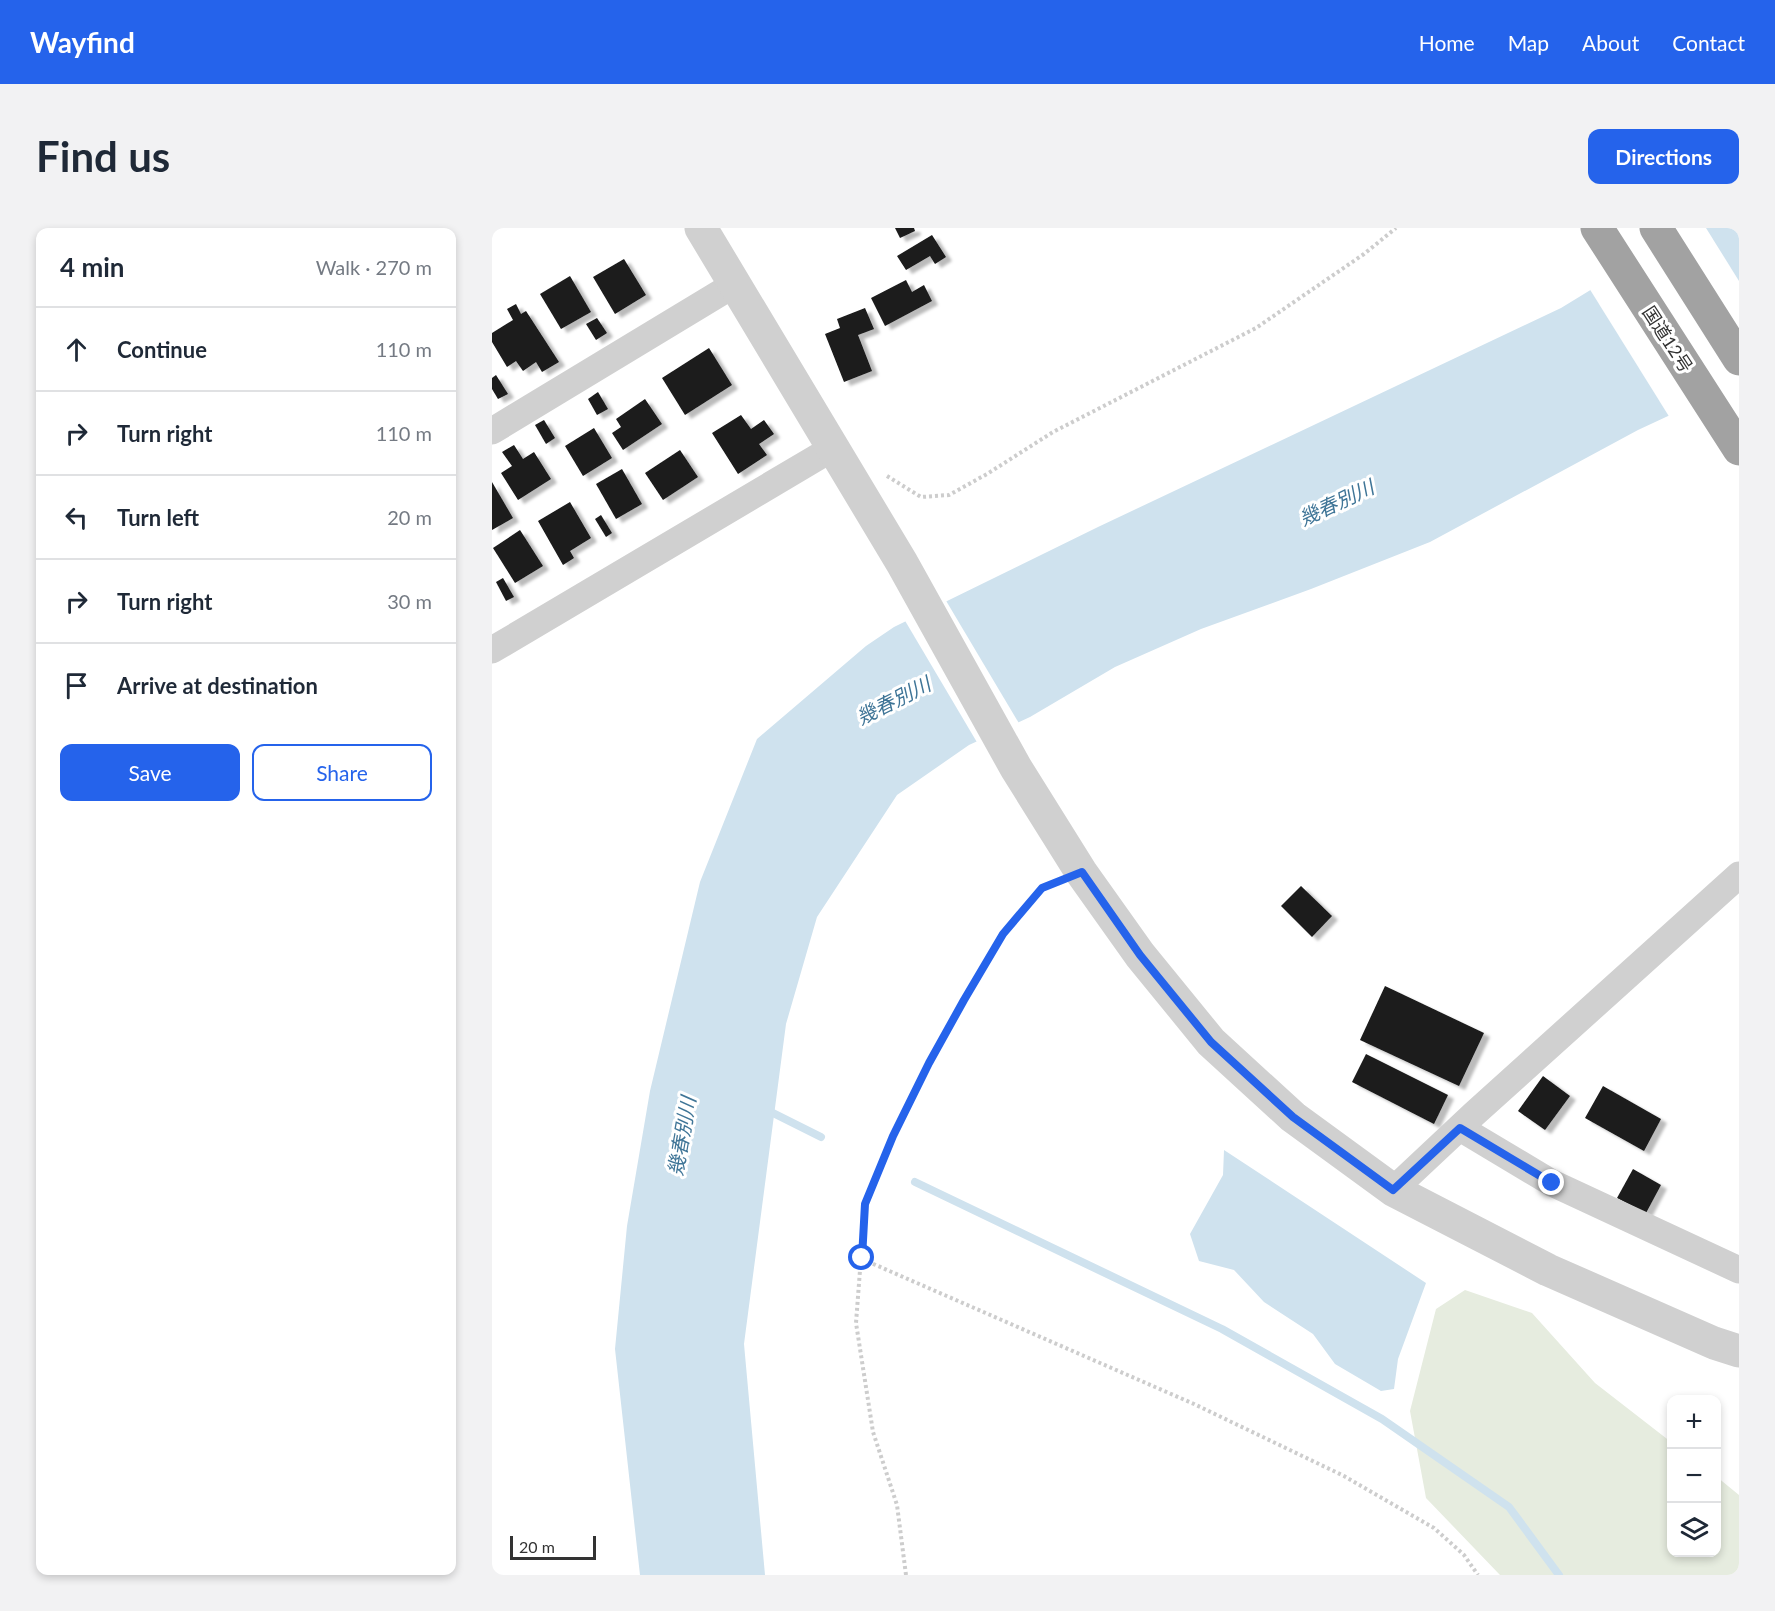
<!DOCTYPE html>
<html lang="en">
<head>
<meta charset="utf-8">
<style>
	:root { --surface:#fff; --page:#f2f2f3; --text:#1f2937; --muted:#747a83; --line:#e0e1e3; --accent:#2563eb }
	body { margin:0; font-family:Lato,"Noto Sans JP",sans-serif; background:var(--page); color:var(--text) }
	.controls { position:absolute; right:18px; bottom:18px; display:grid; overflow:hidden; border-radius:12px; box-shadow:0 3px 9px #0003 }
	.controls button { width:54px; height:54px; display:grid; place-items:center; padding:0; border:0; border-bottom:2px solid var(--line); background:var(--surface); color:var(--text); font:30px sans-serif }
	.scale { position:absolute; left:18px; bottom:15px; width:86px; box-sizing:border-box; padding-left:6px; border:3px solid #333; border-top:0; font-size:16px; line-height:21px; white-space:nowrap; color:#333; -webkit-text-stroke:4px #fff; paint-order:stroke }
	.stop { position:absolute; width:18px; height:18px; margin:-14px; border:4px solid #2563eb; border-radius:50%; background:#fff }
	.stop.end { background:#2563eb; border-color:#fff; box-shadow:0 2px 6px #0008 }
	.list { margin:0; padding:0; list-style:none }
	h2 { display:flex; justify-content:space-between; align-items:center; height:78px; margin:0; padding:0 24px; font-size:26px }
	h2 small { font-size:20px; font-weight:400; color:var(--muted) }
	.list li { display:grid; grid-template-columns:39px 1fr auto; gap:18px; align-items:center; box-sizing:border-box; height:84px; padding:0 24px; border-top:2px solid var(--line) }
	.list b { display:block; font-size:22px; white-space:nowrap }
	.list em { font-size:20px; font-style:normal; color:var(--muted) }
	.actions { display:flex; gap:12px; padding:18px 24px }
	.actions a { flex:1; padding:14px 0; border:2px solid var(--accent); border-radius:12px; text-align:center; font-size:21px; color:var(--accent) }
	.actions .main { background:var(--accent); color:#fff }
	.icon { flex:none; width:33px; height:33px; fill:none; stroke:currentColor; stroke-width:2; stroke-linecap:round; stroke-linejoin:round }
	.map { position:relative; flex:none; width:1247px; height:1347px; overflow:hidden; border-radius:12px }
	header { display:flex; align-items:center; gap:36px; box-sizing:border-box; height:84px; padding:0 30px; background:var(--accent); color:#fff }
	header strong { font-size:28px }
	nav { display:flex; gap:33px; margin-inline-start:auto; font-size:21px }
	.intro { display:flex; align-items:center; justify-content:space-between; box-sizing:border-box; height:144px; padding:0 36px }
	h1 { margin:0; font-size:42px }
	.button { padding:15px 27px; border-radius:12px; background:var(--accent); color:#fff; font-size:21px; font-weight:700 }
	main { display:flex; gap:36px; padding:0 36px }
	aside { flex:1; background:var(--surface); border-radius:12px; box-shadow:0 3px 9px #0003 }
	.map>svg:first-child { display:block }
	.green { fill:#e6ecdf }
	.water { fill:#cfe2ee }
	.pier { fill:#fff }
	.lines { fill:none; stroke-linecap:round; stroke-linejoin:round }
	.stream { stroke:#cfe2ee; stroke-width:8 }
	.building { fill:#1a1a1a; filter:url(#shadow) }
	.path { stroke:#cdcdcd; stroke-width:4; stroke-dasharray:3 3; stroke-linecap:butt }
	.minor { stroke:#d0d0d0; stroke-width:27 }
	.tertiary { stroke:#d0d0d0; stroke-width:33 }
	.trunk { stroke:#a2a2a2; stroke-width:33 }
	.route { stroke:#2563eb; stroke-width:8 }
	.labels { text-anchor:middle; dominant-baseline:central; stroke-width:6; stroke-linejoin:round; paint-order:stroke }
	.street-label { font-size:18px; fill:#333; stroke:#fff }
	.water-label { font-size:20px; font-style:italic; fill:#3f7597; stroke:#fff }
</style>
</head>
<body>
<header>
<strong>Wayfind</strong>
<nav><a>Home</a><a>Map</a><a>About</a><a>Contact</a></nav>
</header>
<div class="intro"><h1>Find us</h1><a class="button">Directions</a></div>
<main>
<aside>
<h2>4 min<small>Walk · 270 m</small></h2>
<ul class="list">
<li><svg class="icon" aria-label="ahead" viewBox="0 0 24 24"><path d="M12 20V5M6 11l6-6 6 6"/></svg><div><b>Continue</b></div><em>110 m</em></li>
<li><svg class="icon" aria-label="right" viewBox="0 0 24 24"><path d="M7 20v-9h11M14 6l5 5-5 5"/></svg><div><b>Turn right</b></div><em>110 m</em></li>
<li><svg class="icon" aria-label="left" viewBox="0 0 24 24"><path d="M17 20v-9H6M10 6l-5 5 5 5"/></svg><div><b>Turn left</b></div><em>20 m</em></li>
<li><svg class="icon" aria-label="right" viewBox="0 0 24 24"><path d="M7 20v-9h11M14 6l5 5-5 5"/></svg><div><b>Turn right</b></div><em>30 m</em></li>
<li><svg class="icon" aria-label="arrive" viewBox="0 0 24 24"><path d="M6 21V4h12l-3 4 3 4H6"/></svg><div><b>Arrive at destination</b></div></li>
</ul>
<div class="actions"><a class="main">Save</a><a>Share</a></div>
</aside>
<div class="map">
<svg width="1247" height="1347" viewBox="0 0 1247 1347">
	<defs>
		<filter id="shadow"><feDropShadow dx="6" dy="4" stdDeviation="1.5" flood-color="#0004"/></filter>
	</defs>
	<rect width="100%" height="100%" fill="#fff"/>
	<path class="green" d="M 973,1062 L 1040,1085 L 1103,1155 L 1179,1214 L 1180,1324 L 1224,1324 L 1225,1249 L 1247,1267 L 1247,1347 L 1008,1347 L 934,1270 L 918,1183 L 944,1081 Z"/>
	<g class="water">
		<path d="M 1200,0 L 1247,0 L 1247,155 L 1146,202 L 938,314 L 819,361 L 709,401 L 623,439 L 538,489 L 477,517 L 405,567 L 325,689 L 294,796 L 252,1116 L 273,1347 L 148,1347 L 123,1121 L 135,998 L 158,863 L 208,654 L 265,511 L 374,418 L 402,399 L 606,299 L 1069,80 Z"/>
		<path d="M 732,922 L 934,1055 L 906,1131 L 902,1161 L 889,1163 L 843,1136 L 821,1106 L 772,1074 L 742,1042 L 707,1033 L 698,1006 L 731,947 Z"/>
	</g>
	<g class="pier">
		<path d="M 1194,0 L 1214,0 L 1247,53 L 1247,159 L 1178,190 L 1097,60 Z"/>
		<path d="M 453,371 L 528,497 L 486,516 L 412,391 Z"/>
	</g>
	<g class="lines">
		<g class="stream">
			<path d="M 273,881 L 329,909"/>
			<path d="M 423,954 L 730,1101 L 890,1191 L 1017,1279 L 1067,1347"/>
		</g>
	</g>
	<g class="building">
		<path d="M 403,0 L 422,0 L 423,3 L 408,10 Z"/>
		<path d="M 440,7 L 454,29 L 443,36 L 438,28 L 414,42 L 405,28 Z"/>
		<path d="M 132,31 L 154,67 L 123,86 L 101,49 Z"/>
		<path d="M 78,48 L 99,84 L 69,101 L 48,66 Z"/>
		<path d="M 414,52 L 420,64 L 432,57 L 440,73 L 393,98 L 379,70 Z"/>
		<path d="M 24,76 L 29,86 L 34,83 L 67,134 L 50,144 L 44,134 L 31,143 L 24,133 L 15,139 L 0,114 L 0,105 L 21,92 L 15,81 Z"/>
		<path d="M 373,80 L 382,101 L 366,107 L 380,143 L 352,154 L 333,106 L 348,100 L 345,91 Z"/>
		<path d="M 105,90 L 115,105 L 104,112 L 94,96 Z"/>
		<path d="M 217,120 L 240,157 L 193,187 L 170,150 Z"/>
		<path d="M 4,147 L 16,166 L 6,171 L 0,161 L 0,150 Z"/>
		<path d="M 106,164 L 116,181 L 105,187 L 96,171 Z"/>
		<path d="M 153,171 L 170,196 L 131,222 L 120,205 L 129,199 L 124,191 Z"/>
		<path d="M 249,187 L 259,201 L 272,192 L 282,206 L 267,216 L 275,227 L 246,246 L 220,205 Z"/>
		<path d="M 52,192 L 63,210 L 54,216 L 43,197 Z"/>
		<path d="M 102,200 L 120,230 L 91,248 L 73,218 Z"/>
		<path d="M 22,217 L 31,231 L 42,224 L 59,251 L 26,272 L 9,245 L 20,238 L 10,224 Z"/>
		<path d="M 188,222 L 206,249 L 171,272 L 153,245 Z"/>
		<path d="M 130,241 L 150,276 L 124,291 L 104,256 Z"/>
		<path d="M 0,254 L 21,290 L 0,302 Z"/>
		<path d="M 78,274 L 99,310 L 78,323 L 82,330 L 71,337 L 46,293 Z"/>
		<path d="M 109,287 L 120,305 L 114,309 L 103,291 Z"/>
		<path d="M 28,302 L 51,338 L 23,355 L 1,320 Z"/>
		<path d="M 11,350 L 22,369 L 14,373 L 4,354 Z"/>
		<path d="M 809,658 L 840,688 L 820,709 L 789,678 Z"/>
		<path d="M 893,758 L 992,805 L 967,858 L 868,812 Z"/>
		<path d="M 874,826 L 956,867 L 942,896 L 860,854 Z"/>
		<path d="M 1051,848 L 1078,868 L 1053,902 L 1026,883 Z"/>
		<path d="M 1111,858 L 1169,891 L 1152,923 L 1093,890 Z"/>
		<path d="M 1141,941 L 1169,957 L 1154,985 L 1125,970 Z"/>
	</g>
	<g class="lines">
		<g class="path">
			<path d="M 395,248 L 429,269 L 457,267 L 495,246 L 561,204 L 764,100 L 872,26 L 904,0"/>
			<path d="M 370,1031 L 702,1176 L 852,1248 L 942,1300 L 972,1327 L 986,1347"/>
			<path d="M 414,1347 L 405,1277 L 381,1204 L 364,1095 L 373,976 L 401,908 L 437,835 L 511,706 L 550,660 L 561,655"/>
		</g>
		<g class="minor">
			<path d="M 0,203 L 243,56"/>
			<path d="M 0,422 L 341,220"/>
			<path d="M 968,900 L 1060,955 L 1247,1042"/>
			<path d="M 901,962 L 982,886 L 1247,647"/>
		</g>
		<path class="tertiary" d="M 209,0 L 410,335 L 524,540 L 589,644 L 648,727 L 719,814 L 801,889 L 901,962 L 1056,1042 L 1222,1115 L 1247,1123"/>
		<g class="trunk">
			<path d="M 1105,0 L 1247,221"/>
			<path d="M 1164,0 L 1247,131"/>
		</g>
	</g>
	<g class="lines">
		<path class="route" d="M 370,1030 L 373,976 L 401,908 L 437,835 L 472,772 L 511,706 L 550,660 L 590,644 L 648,727 L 719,814 L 801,889 L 901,962 L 968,900 L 1060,955"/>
	</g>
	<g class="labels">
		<g class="street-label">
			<text transform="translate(1176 111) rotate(57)">国道12号</text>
		</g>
		<g class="water-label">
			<text transform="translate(844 274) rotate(-25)">幾春別川</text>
			<text transform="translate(401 472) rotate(-27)">幾春別川</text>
			<text transform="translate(189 908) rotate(-80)">幾春別川</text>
		</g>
	</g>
</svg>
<div class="controls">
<button>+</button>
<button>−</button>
<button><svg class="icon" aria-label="layers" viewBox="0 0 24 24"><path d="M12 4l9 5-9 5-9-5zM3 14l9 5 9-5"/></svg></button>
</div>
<div class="scale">20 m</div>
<div class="stop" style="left:370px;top:1030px"></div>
<div class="stop end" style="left:1060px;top:955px"></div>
</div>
</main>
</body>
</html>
